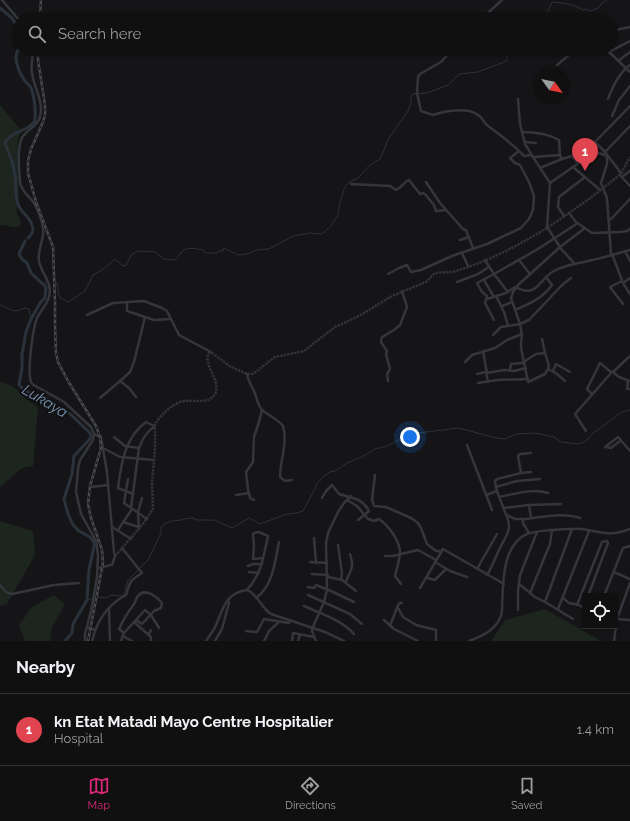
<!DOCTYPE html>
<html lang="en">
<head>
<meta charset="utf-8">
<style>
	:root { --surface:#101011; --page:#1e1e1f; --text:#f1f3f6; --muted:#9c9d9f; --line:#303031; --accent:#db2777 }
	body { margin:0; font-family:Raleway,sans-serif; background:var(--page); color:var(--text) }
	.controls { position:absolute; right:12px; bottom:12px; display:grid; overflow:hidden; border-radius:0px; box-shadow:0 1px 3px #0004 }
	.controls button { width:36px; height:36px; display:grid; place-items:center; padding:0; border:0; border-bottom:1px solid var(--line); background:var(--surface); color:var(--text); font:20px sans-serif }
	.compass { position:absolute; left:534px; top:68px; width:36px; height:36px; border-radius:50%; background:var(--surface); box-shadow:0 1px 3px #0004; rotate:123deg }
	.you { position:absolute; left:410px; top:437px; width:14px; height:14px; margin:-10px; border:3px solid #fff; border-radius:50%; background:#1a73e8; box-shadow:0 0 0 6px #1a73e833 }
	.badge { display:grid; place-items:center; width:26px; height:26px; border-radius:50%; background:var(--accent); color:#fff; font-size:13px; font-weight:700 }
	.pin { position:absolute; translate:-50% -33px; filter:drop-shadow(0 1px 2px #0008) }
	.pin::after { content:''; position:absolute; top:21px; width:14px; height:12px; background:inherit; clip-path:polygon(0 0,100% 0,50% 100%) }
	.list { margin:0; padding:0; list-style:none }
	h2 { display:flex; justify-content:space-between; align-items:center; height:52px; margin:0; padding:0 16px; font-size:17px }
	h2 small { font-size:13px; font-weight:400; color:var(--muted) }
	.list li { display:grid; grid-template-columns:26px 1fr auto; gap:12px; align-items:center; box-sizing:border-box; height:72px; padding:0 16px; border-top:1px solid var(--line) }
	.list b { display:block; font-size:15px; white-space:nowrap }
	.list p { margin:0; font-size:13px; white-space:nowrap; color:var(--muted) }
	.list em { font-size:13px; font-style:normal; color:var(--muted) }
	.icon { flex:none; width:22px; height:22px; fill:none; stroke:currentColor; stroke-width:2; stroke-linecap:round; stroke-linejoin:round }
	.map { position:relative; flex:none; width:630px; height:641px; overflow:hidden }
	.search { position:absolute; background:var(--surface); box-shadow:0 1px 3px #0004; left:12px; right:12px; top:12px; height:44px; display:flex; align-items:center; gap:10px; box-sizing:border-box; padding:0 14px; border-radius:22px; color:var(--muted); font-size:15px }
	.sheet { height:124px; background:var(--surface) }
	nav { display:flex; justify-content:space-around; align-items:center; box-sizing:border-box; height:56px; border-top:1px solid var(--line); background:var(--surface); font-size:11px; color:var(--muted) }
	nav a { display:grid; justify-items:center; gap:2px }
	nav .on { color:var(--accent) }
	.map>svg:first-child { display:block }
	.green { fill:#1c251e }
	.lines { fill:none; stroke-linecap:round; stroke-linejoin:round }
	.stream { stroke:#2a333b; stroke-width:1 }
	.river { stroke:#2a333b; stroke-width:3 }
	.minor-tunnel { stroke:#323337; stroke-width:2.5; stroke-dasharray:2.5 1; stroke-linecap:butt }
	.minor { stroke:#35363c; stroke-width:2.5 }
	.rail-casing { stroke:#484a51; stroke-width:2.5 }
	.rail { stroke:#101012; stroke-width:1; stroke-dasharray:3; stroke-linecap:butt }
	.labels { text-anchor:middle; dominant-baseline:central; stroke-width:3.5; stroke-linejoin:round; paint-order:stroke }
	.water-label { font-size:15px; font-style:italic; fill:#7b96b4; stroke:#101012 }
</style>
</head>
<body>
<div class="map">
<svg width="630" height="641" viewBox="0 0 630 641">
	<rect width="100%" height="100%" fill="#151517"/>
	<g class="green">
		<path d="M 0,105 L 21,130 L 18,140 L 18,152 L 19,204 L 16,211 L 20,220 L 21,224 L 18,227 C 12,228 6,225 0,225 Z"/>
		<path d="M 2,382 L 14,387 L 26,399 L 38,407 L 33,466 L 22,468 L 0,487 L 0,383 Z"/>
		<path d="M 0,521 L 33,531 L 35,555 L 7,604 L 0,606 Z"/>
		<path d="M 54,595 L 65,604 L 52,627 L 50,641 L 25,641 L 19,625 L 32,607 Z"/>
		<path d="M 545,609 L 601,641 L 491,641 L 505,620 Z"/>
	</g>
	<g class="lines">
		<g class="stream">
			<path d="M 539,19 L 547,13 L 552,2 C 563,3 574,4 583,10 L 586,9 L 590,11 L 598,8 L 601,4 L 607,0"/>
			<path d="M 55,283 L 57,283 L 59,297 L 68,302 L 85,291 L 93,275 L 102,270 L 115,259 L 123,266 L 126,265 L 131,255 L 137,251 L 155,252 L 164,259 L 175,260 C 179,257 180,252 184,250 C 188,247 198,249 203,250 L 205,253 L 217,253 L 219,251 L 223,251 L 224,248 L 238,255 L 247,254 L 257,250 L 269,249 L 293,236 L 310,233 L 322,234 L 331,226 L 338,215 L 340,202 L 344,189 L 348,183 L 358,178 L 370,165 L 380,159 L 389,138 L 408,111 L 411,103 L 411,96 L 413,94 L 427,93 L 440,88 L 448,85 L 459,74 L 478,72 L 507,61 L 507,52 L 508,49"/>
			<path d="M 43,285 L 46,282"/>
			<path d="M 0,305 C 12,309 12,314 25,308 L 29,309 L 31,319"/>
			<path d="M 87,600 L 99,597 L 106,598 L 111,595 L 122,596 L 125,592 L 128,580 L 148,560 L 161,533 L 161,528 L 164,524 L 172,521 L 181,520 L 184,519 L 192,518 L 197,520 L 214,520 L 232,528 L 249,518 L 260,524 L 287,514 L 297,513 L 303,511 L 315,489 L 316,485 L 323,477 L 330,472 L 335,471 L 347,463 L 362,457 L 375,449 L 387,446 L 410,434 L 459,428 L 496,438 L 505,439 L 516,434 L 535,433 L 554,437 L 561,442 L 579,444 L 586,441 L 592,434 L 622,412 L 630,410"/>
		</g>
		<g class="river">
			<path d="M 0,8 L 12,18 L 19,29"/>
			<path d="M 21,49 L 18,50 C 13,59 19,73 25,81 C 27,84 30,85 31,88 C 34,94 37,116 34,122 C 27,132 11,131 5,143 C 8,152 13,161 14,170 C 17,181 14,193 18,204 C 21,213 30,217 32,225 C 34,230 32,235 28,238"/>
			<path d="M 25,241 L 19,254 L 22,259 L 27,263 L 31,273 L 46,287 L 45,298 L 40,303 L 31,319 L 26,332 L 22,354 L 22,368 L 19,385 L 23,389 L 37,397 L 47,399 L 55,408 L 66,410 L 89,432 L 91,435 L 90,439 L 74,456 L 72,474 L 64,499 L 68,514 L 73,525 L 79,531 L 90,537 L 94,542 L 94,547 L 89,570 L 87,600 L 73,624 L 72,633 L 65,641"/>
		</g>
		<path class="minor-tunnel" d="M 115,556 L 143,524 L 153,509 L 152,483 L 155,449 L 155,424 C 161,415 170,406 180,402 C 191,398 208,406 215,394 C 222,380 202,365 209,353 L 212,353 L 231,367 L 247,374 L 253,374 L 275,357 L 304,351 L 335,327 L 359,316 L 392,296 L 426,282 L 435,273 C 442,272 449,273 456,271 C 515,253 568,216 616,178 L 622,172 L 630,157"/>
		<g class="minor">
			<path d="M 2,0 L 19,20"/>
			<path d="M 481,19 L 502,0"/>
			<path d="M 611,31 L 630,27"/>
			<path d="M 32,49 C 34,57 30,65 32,73 C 34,89 44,100 40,117 C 38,125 29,129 24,135 C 16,143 19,171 20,182 C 21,193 33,198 36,207 C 39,213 42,221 43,228 C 45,239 37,249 39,261 C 41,274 53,282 49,297 C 47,305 40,311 37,318 C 33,328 26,376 32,384 L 64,402 L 91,427 L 94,434 L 93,440 L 80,460 L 78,469 L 76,492 L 81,514 L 96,541 L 98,555 L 97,577 L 91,611 L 85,634 L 85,641"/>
			<path d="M 453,49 L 441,62 L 420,74 L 418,77 L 417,93 L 421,111 L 433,115 C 444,111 467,107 478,115 C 482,117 484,123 488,126 C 500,135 513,144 524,156 L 531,155"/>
			<path d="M 606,49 L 630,72"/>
			<path d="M 609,52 L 630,41"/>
			<path d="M 618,61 L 630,52"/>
			<path d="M 557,65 L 576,49"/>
			<path d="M 518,99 L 520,124 L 525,144 L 533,157 L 550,183 L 547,227 L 562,250 L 575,264"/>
			<path d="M 608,99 C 612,88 620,72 630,65"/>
			<path d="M 612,116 L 619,100 L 630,86"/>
			<path d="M 522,132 C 535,132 547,133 559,140 L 560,156"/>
			<path d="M 525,142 L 536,143"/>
			<path d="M 605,152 L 595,142 L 630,106"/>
			<path d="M 607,156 L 607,164 L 601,183 L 607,198 L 611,254"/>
			<path d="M 533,157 L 560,155 L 562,159 L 572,156 L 578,164"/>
			<path d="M 573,167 L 600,190"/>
			<path d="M 540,168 L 562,159"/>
			<path d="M 621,173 L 605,152 L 630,126"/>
			<path d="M 620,175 L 630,186"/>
			<path d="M 622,177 L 630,171"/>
			<path d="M 426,182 L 440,203 L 463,229 L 466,230 L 473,248"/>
			<path d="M 550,183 L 586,158 L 599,153 L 607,156"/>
			<path d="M 351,184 L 390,186 L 396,190 C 402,188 403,182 409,180 L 420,194 L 423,193 L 425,194 L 434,205 L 436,211 L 446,210"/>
			<path d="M 569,213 L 576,222 L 592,233 L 620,232 L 627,231 L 630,229"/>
			<path d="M 564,216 L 558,207 L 559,197 L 585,177"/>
			<path d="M 609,219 L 611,219 L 630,199"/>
			<path d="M 460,240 L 469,237"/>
			<path d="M 625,251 L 630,261"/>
			<path d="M 462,253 L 468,266"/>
			<path d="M 612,254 L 623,283 L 630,294"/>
			<path d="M 485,260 L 494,274 L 538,249 L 578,223"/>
			<path d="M 519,260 L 530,274"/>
			<path d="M 388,274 L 399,268 L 407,265 L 411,272 L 421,270 L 452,256 L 487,244 L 521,228 L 529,219 L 533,210 L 534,196 L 529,182 L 520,165 L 515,163 L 510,158 L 519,151"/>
			<path d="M 484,280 L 494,297"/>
			<path d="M 622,281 L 610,287 L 623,304"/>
			<path d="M 457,282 L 478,274 L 489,267"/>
			<path d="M 623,283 L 630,278"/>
			<path d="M 516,287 C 537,299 539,279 554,271 C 565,265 576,264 588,261 C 602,258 616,254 630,250"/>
			<path d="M 496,296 L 504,312 L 508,326"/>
			<path d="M 487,299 L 506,293 L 515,287"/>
			<path d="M 127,303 L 127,311 L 145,317 L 134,362 L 130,372 L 120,381 L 129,388 L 136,397"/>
			<path d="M 502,306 L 512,302"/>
			<path d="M 515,310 C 529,304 543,298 552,285 L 546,277"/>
			<path d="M 87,315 L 113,303 L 144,301 L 162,308 L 167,311 L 179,335 L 211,352"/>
			<path d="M 145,317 L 154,320 L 171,319"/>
			<path d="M 494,320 L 485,303 L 487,296 L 482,292 L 477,283 L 494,274 L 508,292"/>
			<path d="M 493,335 L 501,327 L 520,324 L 529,320 L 562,285 L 571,278"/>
			<path d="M 542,339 L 545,353 L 549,366 L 548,369 L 545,374 L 528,382 L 521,348 L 521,342 L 522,336 L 520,324 L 511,298 L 513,292 L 518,285 L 560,247 L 585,228"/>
			<path d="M 483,351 L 487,373 L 504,370 L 514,371 L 526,368"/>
			<path d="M 465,362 L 472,355 L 495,348 L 507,340 L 522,334"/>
			<path d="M 548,369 L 557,374 L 565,381"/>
			<path d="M 510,370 L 511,364 L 522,363 L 536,354 L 545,353"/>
			<path d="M 553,371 L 556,364 L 570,372"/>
			<path d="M 614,371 L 630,356"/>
			<path d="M 247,374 C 248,381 252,386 254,391 C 257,397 257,404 262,410 C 267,414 281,422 283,426 C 288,442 280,461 280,477 L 285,481 L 292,480"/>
			<path d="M 477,374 L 486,372 L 488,382"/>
			<path d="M 388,381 L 387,374 L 390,369 L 386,354 L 387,351 L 381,342 L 382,337 L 394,330 L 400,325 L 407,307 L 402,291"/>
			<path d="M 628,381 L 627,389 L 630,389"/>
			<path d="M 478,383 L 497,380 L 528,379"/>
			<path d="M 592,394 L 587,389 L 600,363 L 611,372 L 614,371 L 614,373 L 619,377 L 630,381"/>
			<path d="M 100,398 L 120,381"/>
			<path d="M 586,431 L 575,414 L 612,372"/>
			<path d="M 94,434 L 101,437 L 107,472 L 114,552 L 115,556 L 112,565 C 107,565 104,568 98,568"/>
			<path d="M 114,437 L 125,446 L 139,448"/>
			<path d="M 467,445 L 492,510"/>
			<path d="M 605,447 L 618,437 L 630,451"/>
			<path d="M 606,447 L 611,448 L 620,441"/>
			<path d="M 103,448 L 120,457 L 154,460"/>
			<path d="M 521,473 L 518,456 L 520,454 L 531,453"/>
			<path d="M 375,475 L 372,499 L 374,506 L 386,507 L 411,518 L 418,523 L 421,528 L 427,544 L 436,551 L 442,551"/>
			<path d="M 128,479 L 124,503 L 147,519"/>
			<path d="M 91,487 L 108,485"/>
			<path d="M 496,487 L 517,481 L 540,479"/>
			<path d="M 133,494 L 118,488 C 121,464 125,437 146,422 L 154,426"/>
			<path d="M 236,495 L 249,493"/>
			<path d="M 486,495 L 497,491"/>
			<path d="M 499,497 C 515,494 532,488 548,493"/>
			<path d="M 322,498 L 326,491 L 332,485 L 339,494 C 352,498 362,498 369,511 L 358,520"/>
			<path d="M 254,500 L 250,498 L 248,489 L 246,472 L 253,462 L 254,437 L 259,422 L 262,410"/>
			<path d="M 347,500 L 357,506 L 368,519 L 374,521 L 379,519 C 388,525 401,542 400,554 C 399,561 397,568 395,576 L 401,584"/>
			<path d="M 529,505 L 531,518"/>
			<path d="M 131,508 L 139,448 C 142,440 147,431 154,427"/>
			<path d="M 504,508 L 529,505 L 561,504"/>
			<path d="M 507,515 L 515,519 L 523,519"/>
			<path d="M 123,522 L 139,527"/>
			<path d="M 112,527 L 131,539"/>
			<path d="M 139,529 L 138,512 L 142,498"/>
			<path d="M 572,529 L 545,602 L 573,619"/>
			<path d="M 118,530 L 132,509"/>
			<path d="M 529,533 L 523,523 L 523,520 L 525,519 C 543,517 563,512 580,518"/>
			<path d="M 314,538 L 316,563"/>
			<path d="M 338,545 L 342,573 L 341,579"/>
			<path d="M 385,556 L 393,556 L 418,550 L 436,560"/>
			<path d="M 310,562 L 327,563"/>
			<path d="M 435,562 L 450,571 L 467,577"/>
			<path d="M 248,566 L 253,564 L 262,564"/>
			<path d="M 477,569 L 497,534"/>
			<path d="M 249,572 L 259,573"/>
			<path d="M 614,572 L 630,579"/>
			<path d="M 312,574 L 328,575"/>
			<path d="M 487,575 C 492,567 494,561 498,552 C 502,541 512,533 508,520 C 504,507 496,494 495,481 L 497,479 L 521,473 L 531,472"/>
			<path d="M 328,577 L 342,580 L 356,591"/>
			<path d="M 427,578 L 435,580 L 446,569"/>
			<path d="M 346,582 C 350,569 355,570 350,554"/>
			<path d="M 519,584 L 535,597 L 545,602"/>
			<path d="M 0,585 L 6,592 L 12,594 L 54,585 L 79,583"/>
			<path d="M 308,587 L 314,588 L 316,585 L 331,591 L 354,602"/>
			<path d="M 420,588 L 443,549 L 504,584"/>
			<path d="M 247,590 C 262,573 263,558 268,536 L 259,532 L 254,533 L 253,534 L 254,546 L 253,559 L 263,558"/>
			<path d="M 530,593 L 550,544 L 552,530"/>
			<path d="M 308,595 L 350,614 L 362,624"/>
			<path d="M 604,596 L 623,548 L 630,546"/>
			<path d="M 256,598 C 273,586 275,561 279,542"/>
			<path d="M 563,598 L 569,603 L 579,605 L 585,609"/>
			<path d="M 577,605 L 602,542 L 607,541 L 608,543 L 588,596"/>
			<path d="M 304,606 C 322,614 341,620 354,634"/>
			<path d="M 109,608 L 110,641"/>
			<path d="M 398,608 L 403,617 L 416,625 L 436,630 L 436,641"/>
			<path d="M 558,609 L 589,531"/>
			<path d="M 583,609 L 585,603"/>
			<path d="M 518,610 L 518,591 L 520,575 L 537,532"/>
			<path d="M 615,619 L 630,620"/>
			<path d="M 384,620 L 394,629 L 418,641"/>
			<path d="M 134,622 L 151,637 L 151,641"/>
			<path d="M 390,626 L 398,605 L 400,603 L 402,603"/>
			<path d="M 87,627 L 95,630"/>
			<path d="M 312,627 L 312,631 L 316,641"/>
			<path d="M 313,627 L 324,602 L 327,590 L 326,543 L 328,533 L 338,512 L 344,503 L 351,496"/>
			<path d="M 246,631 L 257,632 L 264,619 L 289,623 L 290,620"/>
			<path d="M 124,633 L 119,629 C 123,620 128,612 134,604 C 136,601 136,598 138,596 C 145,587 157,597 162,603 L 161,608 L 154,611 L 142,624 L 136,620"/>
			<path d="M 148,635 L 151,630"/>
			<path d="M 123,636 L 132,641"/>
			<path d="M 92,641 C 97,620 107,605 126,595 C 131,581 128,582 142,573 L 122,548"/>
			<path d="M 121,641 L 124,633 L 145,610 L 151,615 L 159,628"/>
			<path d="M 206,641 C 209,636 213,632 215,627 C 223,611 224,593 247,590 C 258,594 261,608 271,614 L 325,632 L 344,641"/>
			<path d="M 215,641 L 222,629 L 229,603 L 228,600"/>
			<path d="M 264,641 L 269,631 L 280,621"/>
			<path d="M 292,641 L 293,633 L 314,637"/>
			<path d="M 298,641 L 300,635"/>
			<path d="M 469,641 C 483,636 500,628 502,611 C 503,587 501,545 527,534 C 535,531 543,531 551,530 C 561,530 572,528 582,529 C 601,532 610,537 630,529"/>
			<path d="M 614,641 L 617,619 L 630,583"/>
		</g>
		<defs>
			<g id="rail">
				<path d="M 40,19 L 41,0"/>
				<path d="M 38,49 L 38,60 L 45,105 L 45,115 L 43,122 L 31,149 L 28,161 L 28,173 L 36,202 L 53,247 L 55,302 L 55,326 L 56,353 L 58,362 L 68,381 L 96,426 L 100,437 L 101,448 L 90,486 L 88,504 L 91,518 L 102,550 L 103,563 L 88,641"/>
			</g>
		</defs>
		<use href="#rail" class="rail-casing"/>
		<use href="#rail" class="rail"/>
	</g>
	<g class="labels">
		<g class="water-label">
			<text transform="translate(45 401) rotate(31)">Lukaya</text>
		</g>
	</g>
</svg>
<div class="controls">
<button><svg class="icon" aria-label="locate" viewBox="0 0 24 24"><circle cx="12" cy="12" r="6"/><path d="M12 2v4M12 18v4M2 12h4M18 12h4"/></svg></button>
</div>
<svg class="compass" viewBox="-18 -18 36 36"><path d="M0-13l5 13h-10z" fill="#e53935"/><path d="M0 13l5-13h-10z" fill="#9c9d9f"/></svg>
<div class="you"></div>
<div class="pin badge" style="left:585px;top:171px;background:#e0444e">1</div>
<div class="search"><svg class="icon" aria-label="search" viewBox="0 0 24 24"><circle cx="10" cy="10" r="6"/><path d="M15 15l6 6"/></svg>Search here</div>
</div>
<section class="sheet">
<h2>Nearby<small></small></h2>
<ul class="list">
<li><span class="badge" style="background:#e0444e">1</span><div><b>kn Etat Matadi Mayo Centre Hospitalier</b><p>Hospital</p></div><em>1.4 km</em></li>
</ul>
</section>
<nav>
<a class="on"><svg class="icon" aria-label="map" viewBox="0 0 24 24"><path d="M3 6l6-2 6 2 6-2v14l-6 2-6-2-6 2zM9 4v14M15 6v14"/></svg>Map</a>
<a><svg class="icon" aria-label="directions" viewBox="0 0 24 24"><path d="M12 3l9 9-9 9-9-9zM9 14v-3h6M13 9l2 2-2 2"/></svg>Directions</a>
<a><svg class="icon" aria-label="saved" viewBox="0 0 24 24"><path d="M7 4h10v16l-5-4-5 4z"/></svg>Saved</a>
</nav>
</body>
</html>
